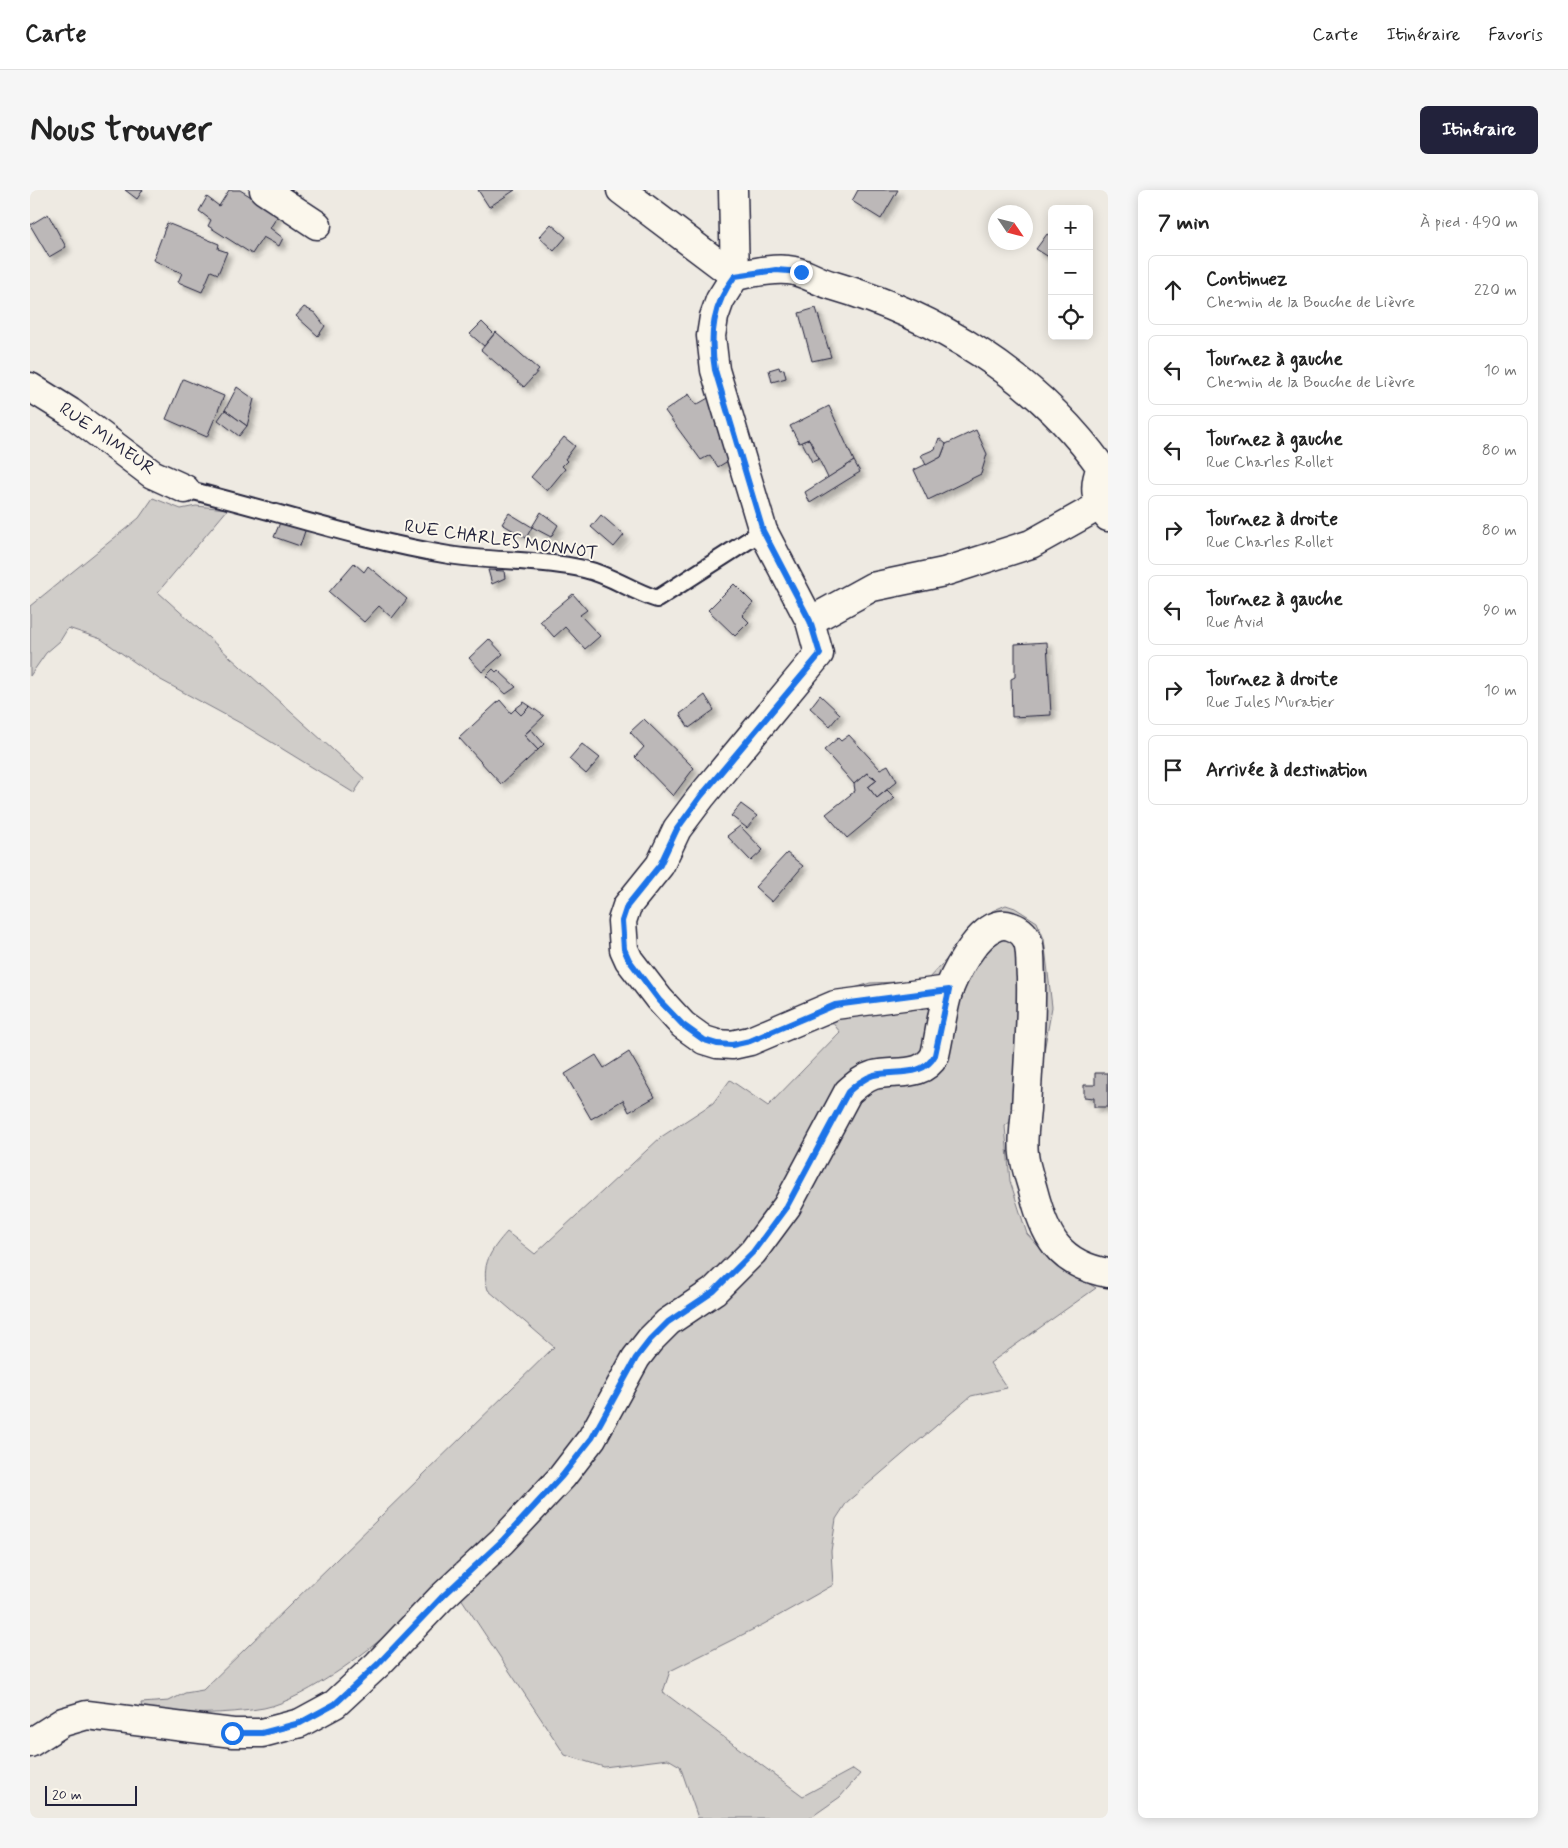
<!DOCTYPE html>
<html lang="fr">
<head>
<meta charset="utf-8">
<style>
	:root { --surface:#fff; --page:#f6f6f6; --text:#222; --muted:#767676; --line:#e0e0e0; --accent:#22223b }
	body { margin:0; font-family:Mynerve,sans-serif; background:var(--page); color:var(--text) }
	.controls { position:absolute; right:15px; top:15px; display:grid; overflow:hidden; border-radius:8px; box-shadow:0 2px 12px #0003 }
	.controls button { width:45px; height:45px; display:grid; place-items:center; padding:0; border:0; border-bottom:1px solid var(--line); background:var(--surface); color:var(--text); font:25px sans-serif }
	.compass { position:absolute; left:958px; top:15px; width:45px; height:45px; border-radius:50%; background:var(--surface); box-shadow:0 2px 12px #0003; rotate:125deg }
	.scale { position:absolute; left:15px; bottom:12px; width:92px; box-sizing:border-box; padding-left:5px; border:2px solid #22223b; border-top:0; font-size:14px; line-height:18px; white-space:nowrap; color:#22223b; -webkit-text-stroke:4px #fbf7ec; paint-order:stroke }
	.stop { position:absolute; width:15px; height:15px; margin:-11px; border:4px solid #1a73e8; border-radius:50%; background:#fff }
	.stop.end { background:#1a73e8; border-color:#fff; box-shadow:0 1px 5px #0008 }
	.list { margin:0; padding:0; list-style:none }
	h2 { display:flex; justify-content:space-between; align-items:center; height:65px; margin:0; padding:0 20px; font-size:21px }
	h2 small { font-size:16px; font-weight:400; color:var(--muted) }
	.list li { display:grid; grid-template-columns:32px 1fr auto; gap:15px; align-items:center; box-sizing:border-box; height:70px; margin:0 10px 10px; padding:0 10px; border:1px solid var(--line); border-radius:8px }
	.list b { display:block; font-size:19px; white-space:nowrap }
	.list p { margin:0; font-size:16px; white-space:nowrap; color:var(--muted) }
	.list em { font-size:16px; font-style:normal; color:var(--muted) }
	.icon { flex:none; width:28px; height:28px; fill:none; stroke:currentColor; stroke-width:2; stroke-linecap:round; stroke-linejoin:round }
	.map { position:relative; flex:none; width:1078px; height:1628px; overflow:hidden; border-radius:8px }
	header { display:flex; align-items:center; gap:30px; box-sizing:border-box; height:70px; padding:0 25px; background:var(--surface); border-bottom:1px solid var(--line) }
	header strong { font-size:24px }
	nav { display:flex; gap:28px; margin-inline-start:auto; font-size:18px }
	.intro { display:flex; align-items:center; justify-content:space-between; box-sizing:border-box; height:120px; padding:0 30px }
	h1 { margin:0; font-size:35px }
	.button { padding:12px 22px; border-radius:8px; background:var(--accent); color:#fff; font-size:18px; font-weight:700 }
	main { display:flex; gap:30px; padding:0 30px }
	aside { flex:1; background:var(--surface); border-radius:8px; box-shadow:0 2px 12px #0003 }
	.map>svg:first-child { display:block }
	.green { fill:#d0cdc9; stroke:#797882 }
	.building { fill:#bcb8b8; stroke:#22223b; filter:url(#shadow) }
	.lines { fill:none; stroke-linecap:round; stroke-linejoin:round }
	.lane-casing { stroke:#22223b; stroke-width:20 }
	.street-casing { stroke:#22223b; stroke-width:31 }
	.lane { stroke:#fbf7ec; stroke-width:16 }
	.street { stroke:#fbf7ec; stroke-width:28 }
	.route { stroke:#1a73e8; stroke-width:6 }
	.labels { text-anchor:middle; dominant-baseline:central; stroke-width:4; stroke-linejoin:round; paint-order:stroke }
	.street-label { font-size:18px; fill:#22223b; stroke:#fbf7ec }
</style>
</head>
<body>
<header>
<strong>Carte</strong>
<nav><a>Carte</a><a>Itinéraire</a><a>Favoris</a></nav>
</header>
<div class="intro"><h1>Nous trouver</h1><a class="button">Itinéraire</a></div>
<main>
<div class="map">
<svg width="1078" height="1628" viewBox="0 0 1078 1628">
	<defs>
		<filter id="shadow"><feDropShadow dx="4.5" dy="4.5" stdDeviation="2.5" flood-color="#0004"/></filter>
	</defs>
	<rect width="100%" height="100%" fill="#eeeae2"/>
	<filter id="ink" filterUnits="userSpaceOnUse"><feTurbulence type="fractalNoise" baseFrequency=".02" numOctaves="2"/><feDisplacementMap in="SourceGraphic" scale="10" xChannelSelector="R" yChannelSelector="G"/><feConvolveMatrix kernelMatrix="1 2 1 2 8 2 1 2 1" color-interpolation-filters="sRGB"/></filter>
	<g filter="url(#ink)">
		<g class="green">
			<path d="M 123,308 L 151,319 L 166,316 L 198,319 L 128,402 L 334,588 L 324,603 L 212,534 L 129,489 L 71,449 L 38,438 L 30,451 L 16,463 L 0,486 L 0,416 L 109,328 Z"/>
			<path d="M 976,715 L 985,718 L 1007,732 L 1014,749 L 1022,817 L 1005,911 L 975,936 L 980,991 L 997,1044 L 1020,1069 L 1066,1098 L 960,1173 L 977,1198 L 941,1206 L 817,1312 L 806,1329 L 801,1361 L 803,1395 L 734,1434 L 640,1481 L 633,1502 L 773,1606 L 823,1579 L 830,1584 L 810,1607 L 780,1628 L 668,1628 L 650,1576 L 638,1569 L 574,1577 L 535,1565 L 415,1384 C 403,1397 393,1412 380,1424 C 347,1455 278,1509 234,1518 C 195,1525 152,1524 113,1522 L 111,1513 L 139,1511 L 155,1503 L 173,1500 L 524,1157 L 458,1100 C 450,1075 461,1060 477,1042 L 505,1064 L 631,947 L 683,913 L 700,890 L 738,916 L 810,842 L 785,811 L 840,793 L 896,791 L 962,721 Z"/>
		</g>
		<g class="building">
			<path d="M 95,0 L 113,0 L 107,9 Z"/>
			<path d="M 199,0 L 210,0 L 249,24 L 240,38 L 253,48 L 249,56 L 233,47 L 222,64 L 178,36 L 181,30 L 169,21 L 177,7 L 189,16 Z"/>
			<path d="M 448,0 L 485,0 L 459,17 Z"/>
			<path d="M 828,0 L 868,0 L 851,29 L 822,11 Z"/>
			<path d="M 18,24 L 36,57 L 19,67 L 0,35 Z"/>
			<path d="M 137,33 L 189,54 L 188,59 L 197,62 L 188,84 L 181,81 L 172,102 L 148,92 L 152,83 L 123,70 Z"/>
			<path d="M 521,34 L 536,47 L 524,61 L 509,47 Z"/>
			<path d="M 1017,44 L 1022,47 L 1022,69 L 1006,59 Z"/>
			<path d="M 274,117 L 285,123 L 295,136 L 288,146 L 266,126 Z"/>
			<path d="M 786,118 L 801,167 L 782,171 L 769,123 Z"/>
			<path d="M 452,132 L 464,144 L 454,156 L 440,144 Z"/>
			<path d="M 466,142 L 509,180 L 494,197 L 451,160 Z"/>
			<path d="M 749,177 L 750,180 L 754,179 L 756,188 L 742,192 L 739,180 Z"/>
			<path d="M 153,189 L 194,206 L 177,247 L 136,229 Z"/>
			<path d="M 207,197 L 224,209 L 217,236 L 195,220 Z"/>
			<path d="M 659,204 L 666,215 L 680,207 L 701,269 L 688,277 L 680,265 L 671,270 L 635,221 Z"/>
			<path d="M 799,216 L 824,271 L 798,288 L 779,249 L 769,253 L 760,236 Z"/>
			<path d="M 195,220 L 217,236 L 209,246 L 188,230 Z"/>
			<path d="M 946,240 L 957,264 L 951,284 L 898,310 L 884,280 L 911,267 L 916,254 Z"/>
			<path d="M 534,247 L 545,256 L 535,269 L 537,271 L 532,276 L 535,279 L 517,301 L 501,287 Z"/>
			<path d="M 909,248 L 916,254 L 911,267 L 896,275 L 891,265 L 905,259 Z"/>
			<path d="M 779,249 L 789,269 L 782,272 L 772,252 Z"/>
			<path d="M 824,271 L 830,282 L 780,313 L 775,302 Z"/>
			<path d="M 511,322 L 528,335 L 521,347 L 502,337 Z"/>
			<path d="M 479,323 L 502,337 L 496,348 L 472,334 Z"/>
			<path d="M 571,325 L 594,345 L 584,357 L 561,337 Z"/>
			<path d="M 251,330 L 276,338 L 270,356 L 244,347 Z"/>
			<path d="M 324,373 L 334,382 L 338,376 L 377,409 L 362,428 L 349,416 L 334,432 L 299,402 Z"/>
			<path d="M 458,380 L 474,381 L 475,388 L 462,394 Z"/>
			<path d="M 704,394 L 723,413 L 712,425 L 719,432 L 705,446 L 678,420 Z"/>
			<path d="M 543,404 L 557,420 L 550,425 L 570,446 L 555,459 L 535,437 L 524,447 L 510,431 Z"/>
			<path d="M 459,449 L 473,464 L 452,482 L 439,468 Z"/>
			<path d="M 1017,452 L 1021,525 L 982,527 L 981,489 L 985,487 L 985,454 Z"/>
			<path d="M 463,479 L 466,482 L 468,480 L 486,497 L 476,504 L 456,486 Z"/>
			<path d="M 675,505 L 684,520 L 659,538 L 650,524 Z"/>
			<path d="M 790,505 L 810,524 L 800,536 L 780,518 Z"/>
			<path d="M 470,510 L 481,523 L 485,519 L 491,525 L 500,516 L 514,526 L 494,545 L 508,560 L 471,594 L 429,548 Z"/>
			<path d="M 494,512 L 500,516 L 491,525 L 485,519 Z"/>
			<path d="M 614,529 L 664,578 L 643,606 L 605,567 L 614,557 L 600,542 Z"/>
			<path d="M 501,539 L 514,554 L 508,560 L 494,545 Z"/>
			<path d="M 819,545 L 850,579 L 858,575 L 867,591 L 847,608 L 838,597 L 847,590 L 843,586 L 841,588 L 837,583 L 824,594 L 794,560 L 808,548 L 811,551 Z"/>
			<path d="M 552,554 L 570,568 L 556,584 L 539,569 Z"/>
			<path d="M 837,583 L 847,590 L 838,597 L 847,608 L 857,600 L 865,608 L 817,648 L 796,624 L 825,601 L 824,594 Z"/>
			<path d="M 711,614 L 727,626 L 717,638 L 701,626 Z"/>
			<path d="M 710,636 L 733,660 L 721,671 L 697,646 Z"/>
			<path d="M 757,663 L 773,676 L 742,712 L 725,697 Z"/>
			<path d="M 599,862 L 625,907 L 599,922 L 593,910 L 561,929 L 535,884 L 566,865 L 574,878 Z"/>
			<path d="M 1065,883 L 1078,883 L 1078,917 L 1064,917 L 1064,908 L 1054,907 L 1054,895 L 1065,895 Z"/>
		</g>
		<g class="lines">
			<defs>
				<path id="lane" d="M 155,299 C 243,320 329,350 419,365 C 463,372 510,369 554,379 C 581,385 601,401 627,409 L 733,341"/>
				<g id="street">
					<path d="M 234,0 L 287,35"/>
					<path d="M 591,0 L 705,86"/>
					<path d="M 703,0 L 705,86 L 690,110 L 684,127 L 681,146 L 685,180 L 733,341 L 780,431 L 789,464 L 671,607 L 647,639 L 630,675 L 597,716 L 592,731 L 594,759 L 599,770 L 629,809 L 653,835 L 674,850 L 687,854 L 702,855 L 720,851 L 805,815 L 919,800"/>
					<path d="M 705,86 C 722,83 741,78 758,80 C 774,81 786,91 801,95 C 907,126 1006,186 1071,277 C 1063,297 1065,311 1078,327"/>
					<path d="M 0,197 L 40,222 L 122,284 L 155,299"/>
					<path d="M 780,431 L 842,397 L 914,382 L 1001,354 L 1069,316"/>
					<path d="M 0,1553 L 33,1532 L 57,1525 L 203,1543 L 232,1543 L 270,1533 L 305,1514 L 348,1474 L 411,1408 L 472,1351 L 532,1287 L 562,1248 L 606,1168 L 620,1150 L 638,1132 L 684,1101 L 723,1062 L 757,1016 L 818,902 C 826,895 834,888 844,885 C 866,880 893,888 905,865 C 910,844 912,820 919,799 C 927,779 954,727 980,736 C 990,739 997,745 999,756 C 1001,766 1000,777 1001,787 C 1002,831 998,875 996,919 C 995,933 992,950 994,964 C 995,976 1000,989 1003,1000 C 1015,1046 1028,1074 1078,1083"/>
				</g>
			</defs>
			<use href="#lane" class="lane-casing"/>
			<use href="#street" class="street-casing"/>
			<use href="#lane" class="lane"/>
			<use href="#street" class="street"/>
		</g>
	</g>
	<g class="lines" filter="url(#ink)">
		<path class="route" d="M 202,1543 L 232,1543 L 270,1533 L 305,1514 L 348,1474 L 411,1408 L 472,1351 L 532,1286 L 562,1248 L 606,1168 L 620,1150 L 638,1132 L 684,1101 L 723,1062 L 757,1016 L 818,902 C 826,895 834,888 844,885 C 866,880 893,888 905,865 L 919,800 L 805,815 L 720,851 L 702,855 L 687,854 L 674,850 L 653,835 L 629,810 L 599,770 L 594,759 L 592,731 L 597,716 L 630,675 L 647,639 L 671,606 L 790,464 L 780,431 L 733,341 L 685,180 C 679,145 683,114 705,86 L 746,80 L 771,82"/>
	</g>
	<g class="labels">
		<g class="street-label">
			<text transform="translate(77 249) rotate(35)">RUE MIMEUR</text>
			<text transform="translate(471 350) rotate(8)">RUE CHARLES MONNOT</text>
		</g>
	</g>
</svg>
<div class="controls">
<button>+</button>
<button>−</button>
<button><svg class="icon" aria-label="locate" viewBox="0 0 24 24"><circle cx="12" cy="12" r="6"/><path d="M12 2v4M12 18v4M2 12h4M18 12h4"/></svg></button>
</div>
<svg class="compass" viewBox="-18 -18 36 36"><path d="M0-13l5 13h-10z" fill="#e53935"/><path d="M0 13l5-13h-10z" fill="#767676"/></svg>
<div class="scale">20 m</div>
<div class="stop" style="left:202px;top:1543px"></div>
<div class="stop end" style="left:771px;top:82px"></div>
</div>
<aside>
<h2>7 min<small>À pied · 490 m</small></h2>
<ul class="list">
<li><svg class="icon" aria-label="ahead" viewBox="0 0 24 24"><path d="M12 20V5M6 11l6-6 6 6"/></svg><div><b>Continuez</b><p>Chemin de la Bouche de Lièvre</p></div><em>220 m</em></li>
<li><svg class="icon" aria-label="left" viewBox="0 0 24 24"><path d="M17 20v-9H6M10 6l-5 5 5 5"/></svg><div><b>Tournez à gauche</b><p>Chemin de la Bouche de Lièvre</p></div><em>10 m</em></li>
<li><svg class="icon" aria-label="left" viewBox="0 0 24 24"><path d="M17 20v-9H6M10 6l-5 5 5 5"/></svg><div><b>Tournez à gauche</b><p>Rue Charles Rollet</p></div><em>80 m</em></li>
<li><svg class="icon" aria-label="right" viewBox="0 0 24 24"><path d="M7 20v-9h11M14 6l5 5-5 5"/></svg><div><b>Tournez à droite</b><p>Rue Charles Rollet</p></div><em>80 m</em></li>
<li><svg class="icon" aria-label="left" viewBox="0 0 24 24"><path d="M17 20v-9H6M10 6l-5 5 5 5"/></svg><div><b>Tournez à gauche</b><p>Rue Avid</p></div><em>90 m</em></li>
<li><svg class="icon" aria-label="right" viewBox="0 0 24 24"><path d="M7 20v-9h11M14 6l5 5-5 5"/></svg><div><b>Tournez à droite</b><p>Rue Jules Muratier</p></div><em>10 m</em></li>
<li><svg class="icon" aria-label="arrive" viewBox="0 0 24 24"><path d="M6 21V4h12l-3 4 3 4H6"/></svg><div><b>Arrivée à destination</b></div></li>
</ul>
</aside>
</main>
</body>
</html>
